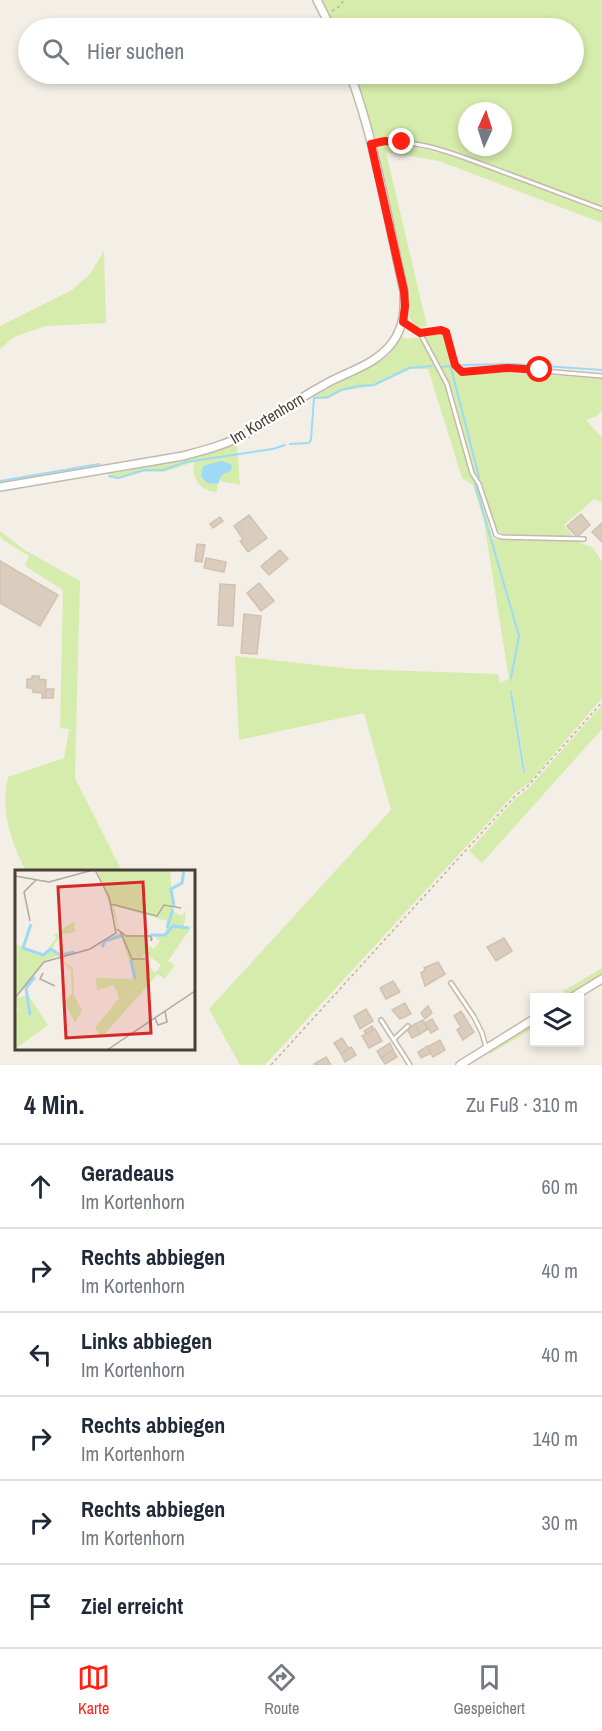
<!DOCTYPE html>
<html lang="de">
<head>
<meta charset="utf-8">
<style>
	:root { --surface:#fff; --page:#f6f6f7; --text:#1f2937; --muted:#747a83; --line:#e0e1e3; --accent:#ff2213 }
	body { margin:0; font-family:"Archivo Narrow",sans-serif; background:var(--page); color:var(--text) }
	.controls { position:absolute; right:18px; bottom:18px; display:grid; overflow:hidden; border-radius:0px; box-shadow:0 3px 9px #0003 }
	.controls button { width:54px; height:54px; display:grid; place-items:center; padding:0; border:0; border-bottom:2px solid var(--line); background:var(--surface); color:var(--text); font:30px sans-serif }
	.compass { position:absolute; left:458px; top:102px; width:54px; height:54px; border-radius:50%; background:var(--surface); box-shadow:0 3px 9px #0003; rotate:3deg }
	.stop { position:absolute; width:18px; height:18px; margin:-14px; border:4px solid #ff2213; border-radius:50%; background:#fff }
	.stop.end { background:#ff2213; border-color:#fff; box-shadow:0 2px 6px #0008 }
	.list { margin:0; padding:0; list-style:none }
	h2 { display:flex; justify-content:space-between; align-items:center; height:78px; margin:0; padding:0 24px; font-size:26px }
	h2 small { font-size:20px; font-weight:400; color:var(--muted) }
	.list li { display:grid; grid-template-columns:39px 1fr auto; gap:18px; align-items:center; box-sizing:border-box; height:84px; padding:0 24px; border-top:2px solid var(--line) }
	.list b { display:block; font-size:22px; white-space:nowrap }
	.list p { margin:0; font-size:20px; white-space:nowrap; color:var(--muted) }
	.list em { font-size:20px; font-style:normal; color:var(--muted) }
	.icon { flex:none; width:33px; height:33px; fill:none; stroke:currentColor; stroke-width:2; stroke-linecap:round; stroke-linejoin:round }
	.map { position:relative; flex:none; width:602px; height:1065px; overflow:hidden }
	.search { position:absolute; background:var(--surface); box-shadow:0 3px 9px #0003; left:18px; right:18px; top:18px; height:66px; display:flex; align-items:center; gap:15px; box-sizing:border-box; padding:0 21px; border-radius:33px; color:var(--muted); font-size:22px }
	.sheet { height:582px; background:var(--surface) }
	nav { display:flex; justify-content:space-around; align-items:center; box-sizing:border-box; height:84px; border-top:2px solid var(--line); background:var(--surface); font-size:16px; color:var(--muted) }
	nav a { display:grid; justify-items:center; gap:3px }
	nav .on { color:var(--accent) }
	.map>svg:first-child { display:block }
	.green { fill:#d5ecac; fill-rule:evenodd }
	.water { fill:#9ed9f6 }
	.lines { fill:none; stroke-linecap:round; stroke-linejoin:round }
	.stream { stroke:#9ed9f6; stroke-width:2 }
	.building { fill:#dacdbe; stroke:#d2c1ae; stroke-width:1.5 }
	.lane-casing { stroke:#c4b9ab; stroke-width:6 }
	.street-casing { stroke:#c4b9ab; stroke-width:10 }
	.path { stroke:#c4b198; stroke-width:1.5; stroke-dasharray:3 3; stroke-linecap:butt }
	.lane { stroke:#fff; stroke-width:3 }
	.street { stroke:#fff; stroke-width:7 }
	.route { stroke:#ff2213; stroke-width:8 }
	.labels { text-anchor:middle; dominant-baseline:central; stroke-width:4.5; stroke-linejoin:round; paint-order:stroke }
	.street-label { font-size:16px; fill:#483f35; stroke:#fff }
	.inset-river { fill:none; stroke:#9ed9f6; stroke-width:3 }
	.inset-road { fill:none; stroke:#afa99f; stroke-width:1.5 }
	.view { fill:#d62828; fill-opacity:0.15; stroke:#d62828; stroke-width:3 }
	.inset-edge { fill:none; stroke:#483f35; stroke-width:3 }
</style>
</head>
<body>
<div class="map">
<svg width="602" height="1065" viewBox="0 0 602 1065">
	<rect width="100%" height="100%" fill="#f4efe6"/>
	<g class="green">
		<path d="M 322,0 L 602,0 L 602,207 L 438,147 L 411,142 L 376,140 L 355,74 L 574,74 L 574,28 L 336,28 ZM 467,111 L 503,111 L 503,147 L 467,147 Z"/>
		<path d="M 401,144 L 457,157 L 602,211 L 602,223 L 439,161 L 386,152 L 427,326 L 416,327 L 409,317 L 410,296 L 378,145 Z"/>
		<path d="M 104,251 L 106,323 L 45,326 L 14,337 L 0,349 L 0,326 L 72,290 L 90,274 Z"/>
		<path d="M 444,334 L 453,367 L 459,375 L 509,373 L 602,378 L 602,410 L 597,416 L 586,420 L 602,438 L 602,503 L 594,499 L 564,525 L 574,537 L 556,537 L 502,534 L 495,528 L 482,484 L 477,485 L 493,539 L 575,540 L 593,548 L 602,561 L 602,698 L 529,783 L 515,793 L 265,1065 L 240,1065 L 209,1009 L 391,810 L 364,713 L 239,740 L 235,656 L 352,669 L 498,674 L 500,683 L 509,679 L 484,522 L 473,485 L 462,478 L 428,369 L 411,369 L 374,386 L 342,391 L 327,399 L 317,398 L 314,396 L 381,361 L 390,354 L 402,337 L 407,339 ZM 512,691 L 525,771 L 523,774 L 510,692 Z"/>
		<path d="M 237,443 L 240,485 L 220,481 L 220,476 L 223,473 L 229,472 L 228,462 L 215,485 L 218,484 L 217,492 C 200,492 191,477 194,462 L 164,472 L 143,472 L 118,479 L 108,477 L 110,474 L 199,456 Z"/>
		<path d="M 0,531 L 23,549 L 80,581 L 75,778 L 122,871 L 26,871 C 11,842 0,810 8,777 L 64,758 L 69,729 L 60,728 L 63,590 L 25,566 L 29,556 L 3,540 L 0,536 Z"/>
		<path d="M 602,705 L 602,729 L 482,863 L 469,851 L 516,798 L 527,790 Z"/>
		<path d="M 602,968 L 602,974 L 566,995 L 563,991 Z"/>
		<path d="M 534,1023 L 534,1028 L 490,1054 L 488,1050 Z"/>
	</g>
	<path class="water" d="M 221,461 L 231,464 L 232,468 L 229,472 C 220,474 221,477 218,484 L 207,483 L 201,476 L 203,466 Z"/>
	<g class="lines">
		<g class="stream">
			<path d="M 463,365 L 514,364 L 602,370"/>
			<path d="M 441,367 L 449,366 L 451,368 L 479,477"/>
			<path d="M 290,444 L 309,443 L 311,440 L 314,398 L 328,397 L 341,390 L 358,386 L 374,385 L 409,368 L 432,366"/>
			<path d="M 109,476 L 118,478 L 144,470 L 163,470 L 186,462 L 273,449 L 285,445"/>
			<path d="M 0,481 L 99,464"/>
			<path d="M 475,484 L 519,636 L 511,678"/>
			<path d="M 511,692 L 524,772"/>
		</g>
	</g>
	<g class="building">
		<path d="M 581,514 L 590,525 L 577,537 L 567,526 Z"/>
		<path d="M 249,515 L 267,538 L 248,552 L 240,541 L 243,539 L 234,526 Z"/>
		<path d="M 220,517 L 223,521 L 213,528 L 210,524 Z"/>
		<path d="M 602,523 L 602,542 L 592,532 Z"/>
		<path d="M 197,544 L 205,545 L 202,562 L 195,561 Z"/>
		<path d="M 280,550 L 288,559 L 269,575 L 261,566 Z"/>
		<path d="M 206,558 L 226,562 L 224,572 L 204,568 Z"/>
		<path d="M 0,561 L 58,595 L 40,626 L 0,603 Z"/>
		<path d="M 259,583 L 274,601 L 261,611 L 247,593 Z"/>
		<path d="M 220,584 L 235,585 L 233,626 L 218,625 Z"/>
		<path d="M 244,614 L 261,616 L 257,654 L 241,653 Z"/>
		<path d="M 32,676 L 39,676 L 39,679 L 46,680 L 45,698 L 42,698 L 42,693 L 33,692 L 32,688 L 27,688 L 27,679 L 32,679 Z"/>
		<path d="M 46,689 L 54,689 L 53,698 L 45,698 Z"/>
		<path d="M 504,938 L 512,951 L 496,961 L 487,947 Z"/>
		<path d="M 438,962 L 445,974 L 425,986 L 421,973 L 425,970 L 424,968 Z"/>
		<path d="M 393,981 L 400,992 L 386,999 L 380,988 Z"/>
		<path d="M 405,1003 L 411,1014 L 400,1019 L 392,1010 Z"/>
		<path d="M 428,1006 L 432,1013 L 425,1019 L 421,1013 Z"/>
		<path d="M 366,1009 L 373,1021 L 360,1029 L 354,1016 Z"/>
		<path d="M 461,1011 L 474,1032 L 463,1040 L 457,1030 L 461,1027 L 454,1016 Z"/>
		<path d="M 432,1019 L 438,1029 L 431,1033 L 425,1023 Z"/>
		<path d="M 423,1020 L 428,1029 L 420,1034 L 415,1024 Z"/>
		<path d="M 415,1024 L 420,1034 L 412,1038 L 407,1029 Z"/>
		<path d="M 372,1026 L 374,1029 L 366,1034 L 364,1031 Z"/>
		<path d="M 375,1029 L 382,1041 L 369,1048 L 362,1036 Z"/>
		<path d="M 342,1038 L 349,1049 L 341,1054 L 334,1043 Z"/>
		<path d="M 440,1040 L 445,1050 L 433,1057 L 427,1047 Z"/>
		<path d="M 390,1043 L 393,1050 L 381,1058 L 377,1051 Z"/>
		<path d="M 427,1046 L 431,1053 L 421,1058 L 418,1052 Z"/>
		<path d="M 351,1047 L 356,1055 L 345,1062 L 341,1054 Z"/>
		<path d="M 393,1050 L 397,1057 L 385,1064 L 381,1058 Z"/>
		<path d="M 326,1057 L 331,1065 L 314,1065 L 314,1064 Z"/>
	</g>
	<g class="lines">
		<defs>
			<g id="lane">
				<path d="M 372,143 C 418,136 464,158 506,173 C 538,185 570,197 602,209"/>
				<path d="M 403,322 L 420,333 L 441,330 L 446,332 L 455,365 L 462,372 L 507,368 L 602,376"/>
				<path d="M 420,333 L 447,384 L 472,473 L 479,484 L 496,535 L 502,537 L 584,539"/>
				<path d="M 451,983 L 474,1017 L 482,1033 L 486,1047"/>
				<path d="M 381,1020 L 410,1065"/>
				<path d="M 394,1039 L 408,1026"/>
			</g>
			<g id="street">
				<path d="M 317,0 L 331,28"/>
				<path d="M 0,487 L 183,456 C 205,450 228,444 248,433 C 273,418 296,400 322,386 C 345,372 375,366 392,343 C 404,327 405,310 404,291 C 388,221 375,140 350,74"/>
				<path d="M 571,998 L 602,979"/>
				<path d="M 460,1065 L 534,1019"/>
			</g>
		</defs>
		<use href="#lane" class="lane-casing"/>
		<use href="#street" class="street-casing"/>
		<g class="path">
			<path d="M 332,11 L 340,6 L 344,0"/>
			<path d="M 271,1065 L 516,795 L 526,788 L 602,702"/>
		</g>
		<use href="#lane" class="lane"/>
		<use href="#street" class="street"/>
	</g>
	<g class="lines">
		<path class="route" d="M 402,142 L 385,141 L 371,144 L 404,291 L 405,306 L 403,322 L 420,333 L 441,330 L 446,332 L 455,365 L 462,372 L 507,368 L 540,370"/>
	</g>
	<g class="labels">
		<g class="street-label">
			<text transform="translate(267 418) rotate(-31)">Im Kortenhorn</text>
		</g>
	</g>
	<g transform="translate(15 870)">
		<rect width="180" height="180" fill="#f4efe6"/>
		<path d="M 82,0 L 155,0 L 158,42 L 167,46 L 171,40 L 169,56 L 174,58 L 180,52 L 153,91 L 160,95 L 149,109 L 143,104 L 86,168 L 80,158 L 104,128 L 99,115 L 82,120 L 81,108 L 120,109 L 106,66 L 90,70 L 108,61 L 110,65 L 135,66 L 129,72 L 139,79 L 145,71 L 137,65 L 149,65 L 153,55 L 152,51 L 99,36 L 104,60 ZM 130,83 L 146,95 L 140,103 L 127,87 ZM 59,51 L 60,62 L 47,64 L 37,78 L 45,85 L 31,90 L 0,127 L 0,74 L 28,85 L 42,67 L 38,66 ZM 42,87 L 58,98 L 59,126 L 67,140 L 60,153 L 49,132 L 57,123 L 56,100 ZM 13,125 L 33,155 L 0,179 L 0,142 L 4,139 L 0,138 L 0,128 Z" fill="#d5ecac" fill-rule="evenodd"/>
		<path class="inset-river" d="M 159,36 L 156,19 L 167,13 L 169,0M 16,54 L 8,78 L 28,85 L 36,79 L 45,85 L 60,82M 152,58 L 158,39M 135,65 L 150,65 L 158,56 L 174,58M 87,77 L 90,71 L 106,66M 116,90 L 120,109M 15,145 L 11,118 L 20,107"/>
		<path class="inset-road" d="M 0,6 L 34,12 L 78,0M 96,34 L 142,46 L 149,35 L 166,38M 15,51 L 9,22 L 21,10M 102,59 L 111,66 L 135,66 L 136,67 L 137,69 L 136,71 L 136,68M 105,61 L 117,89 L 130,89M 28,103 L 25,109 L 40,116M 0,128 L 29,92 L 75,79 L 101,63 L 94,27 L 80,0M 140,148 L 143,155 L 152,152 L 150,141M 92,180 L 180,121"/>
		<path class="view" d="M 128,12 L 136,163 L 51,168 L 43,17 Z"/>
		<rect width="180" height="180" class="inset-edge"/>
	</g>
</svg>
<div class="controls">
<button><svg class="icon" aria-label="layers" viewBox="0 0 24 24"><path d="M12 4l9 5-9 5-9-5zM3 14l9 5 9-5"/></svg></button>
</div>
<svg class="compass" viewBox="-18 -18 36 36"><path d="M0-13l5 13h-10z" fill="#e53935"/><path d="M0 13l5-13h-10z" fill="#747a83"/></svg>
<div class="stop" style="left:540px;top:370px"></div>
<div class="stop end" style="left:402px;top:142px"></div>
<div class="search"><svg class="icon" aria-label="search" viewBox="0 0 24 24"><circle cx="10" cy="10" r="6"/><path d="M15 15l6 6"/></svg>Hier suchen</div>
</div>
<section class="sheet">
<h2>4 Min.<small>Zu Fuß · 310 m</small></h2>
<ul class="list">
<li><svg class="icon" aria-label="ahead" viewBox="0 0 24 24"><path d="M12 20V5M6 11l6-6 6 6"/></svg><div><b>Geradeaus</b><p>Im Kortenhorn</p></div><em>60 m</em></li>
<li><svg class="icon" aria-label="right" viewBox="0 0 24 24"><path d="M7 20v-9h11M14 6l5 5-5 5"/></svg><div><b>Rechts abbiegen</b><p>Im Kortenhorn</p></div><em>40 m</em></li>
<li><svg class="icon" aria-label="left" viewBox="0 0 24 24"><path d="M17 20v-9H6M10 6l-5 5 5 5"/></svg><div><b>Links abbiegen</b><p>Im Kortenhorn</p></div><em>40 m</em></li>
<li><svg class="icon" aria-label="right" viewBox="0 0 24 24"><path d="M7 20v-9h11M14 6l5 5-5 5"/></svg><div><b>Rechts abbiegen</b><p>Im Kortenhorn</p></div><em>140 m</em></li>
<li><svg class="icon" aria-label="right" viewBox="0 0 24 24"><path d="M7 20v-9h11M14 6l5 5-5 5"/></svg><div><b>Rechts abbiegen</b><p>Im Kortenhorn</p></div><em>30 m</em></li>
<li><svg class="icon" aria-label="arrive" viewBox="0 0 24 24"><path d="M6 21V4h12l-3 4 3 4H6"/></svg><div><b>Ziel erreicht</b></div></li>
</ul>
</section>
<nav>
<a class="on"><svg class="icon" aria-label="map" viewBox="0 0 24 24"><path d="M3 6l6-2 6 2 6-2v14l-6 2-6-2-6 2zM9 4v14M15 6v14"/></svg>Karte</a>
<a><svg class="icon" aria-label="directions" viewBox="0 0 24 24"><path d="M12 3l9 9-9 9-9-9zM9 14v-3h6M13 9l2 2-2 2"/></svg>Route</a>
<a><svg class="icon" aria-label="saved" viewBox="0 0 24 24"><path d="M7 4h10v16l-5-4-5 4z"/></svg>Gespeichert</a>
</nav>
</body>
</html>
